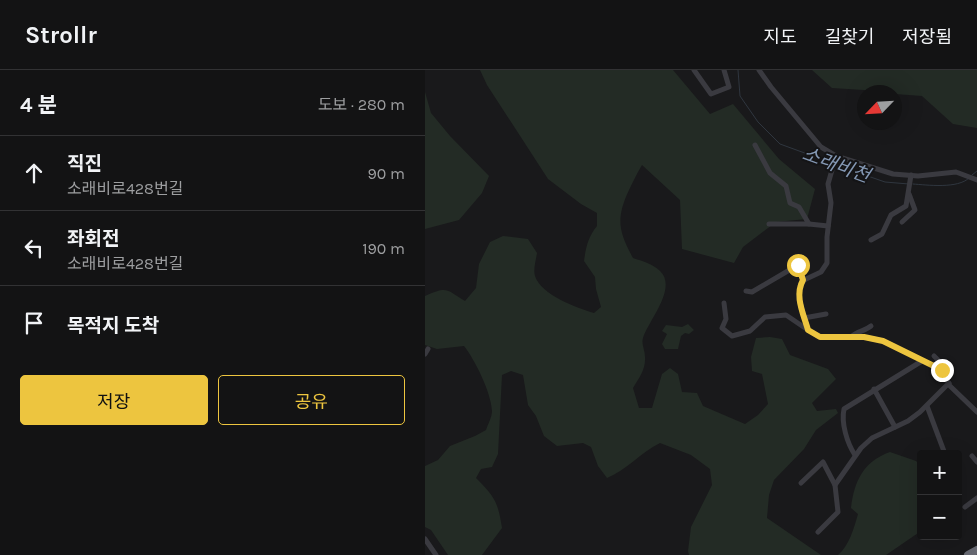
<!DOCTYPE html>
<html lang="ko">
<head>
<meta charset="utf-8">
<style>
	:root { --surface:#131314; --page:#1c1c1d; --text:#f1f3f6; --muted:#9d9ea0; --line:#323234; --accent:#edc53f }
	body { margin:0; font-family:Karla,"Noto Sans KR",sans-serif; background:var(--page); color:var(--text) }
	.controls { position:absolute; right:15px; bottom:15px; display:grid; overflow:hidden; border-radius:5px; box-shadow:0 5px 20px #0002 }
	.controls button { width:45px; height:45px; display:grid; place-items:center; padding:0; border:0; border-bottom:1px solid var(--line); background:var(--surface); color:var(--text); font:25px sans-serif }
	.compass { position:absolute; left:432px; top:15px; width:45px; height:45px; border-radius:50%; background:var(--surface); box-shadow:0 5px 20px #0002; rotate:245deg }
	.stop { position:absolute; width:15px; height:15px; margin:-11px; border:4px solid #edc53f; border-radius:50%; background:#fff }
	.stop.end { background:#edc53f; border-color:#fff; box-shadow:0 1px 5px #0008 }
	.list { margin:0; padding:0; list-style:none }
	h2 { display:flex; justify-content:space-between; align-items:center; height:65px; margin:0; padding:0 20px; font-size:21px }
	h2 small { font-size:16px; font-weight:400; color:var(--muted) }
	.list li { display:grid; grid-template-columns:32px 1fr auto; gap:15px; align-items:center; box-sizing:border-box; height:75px; padding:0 20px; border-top:1px solid var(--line) }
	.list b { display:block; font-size:19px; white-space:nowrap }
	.list p { margin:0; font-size:16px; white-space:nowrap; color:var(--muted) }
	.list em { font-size:16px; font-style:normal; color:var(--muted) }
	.actions { display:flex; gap:10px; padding:15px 20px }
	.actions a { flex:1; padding:11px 0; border:1px solid var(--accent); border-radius:5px; text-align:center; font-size:18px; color:var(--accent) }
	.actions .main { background:var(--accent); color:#111 }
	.icon { flex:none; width:28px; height:28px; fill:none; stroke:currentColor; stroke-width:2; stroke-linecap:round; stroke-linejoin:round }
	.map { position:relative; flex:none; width:552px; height:485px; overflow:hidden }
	header { display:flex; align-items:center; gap:30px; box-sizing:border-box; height:70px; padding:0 25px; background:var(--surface); border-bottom:1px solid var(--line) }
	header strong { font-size:24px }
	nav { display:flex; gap:28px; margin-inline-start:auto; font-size:18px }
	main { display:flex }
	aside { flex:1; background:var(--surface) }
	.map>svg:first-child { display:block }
	.green { fill:#232b25 }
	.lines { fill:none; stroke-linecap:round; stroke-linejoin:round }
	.stream { stroke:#2f363f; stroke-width:1 }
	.minor { stroke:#3a3a40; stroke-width:5 }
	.highway { stroke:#666871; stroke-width:8 }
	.route { stroke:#edc53f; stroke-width:6 }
	.labels { text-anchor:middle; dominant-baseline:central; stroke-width:4; stroke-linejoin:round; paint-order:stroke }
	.water-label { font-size:19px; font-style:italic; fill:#8498b4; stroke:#141416 }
</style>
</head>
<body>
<header>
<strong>Strollr</strong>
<nav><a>지도</a><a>길찾기</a><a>저장됨</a></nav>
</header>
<main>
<aside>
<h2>4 분<small>도보 · 280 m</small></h2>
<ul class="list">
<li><svg class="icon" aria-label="ahead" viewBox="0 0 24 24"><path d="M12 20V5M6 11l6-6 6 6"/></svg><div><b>직진</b><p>소래비로428번길</p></div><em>90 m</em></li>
<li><svg class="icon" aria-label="left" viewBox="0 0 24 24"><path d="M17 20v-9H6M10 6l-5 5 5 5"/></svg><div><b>좌회전</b><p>소래비로428번길</p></div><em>190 m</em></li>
<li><svg class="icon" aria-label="arrive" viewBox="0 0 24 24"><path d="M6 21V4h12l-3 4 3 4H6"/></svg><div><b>목적지 도착</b></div></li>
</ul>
<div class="actions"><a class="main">저장</a><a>공유</a></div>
</aside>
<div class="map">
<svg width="552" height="485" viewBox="0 0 552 485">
	<rect width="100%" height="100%" fill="#19191b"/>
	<g class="green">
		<path d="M 55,0 L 248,0 L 285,44 L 308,34 L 354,89 L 390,119 L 382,149 L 351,152 L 318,177 L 309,193 L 257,179 L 255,130 L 217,95 C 212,103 208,112 204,120 C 191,148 193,161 208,188 C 217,191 228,194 235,201 C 253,218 223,251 218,268 C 216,274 220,280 220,287 C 221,299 214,308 208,318 L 214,338 L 227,338 L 237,304 L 245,298 L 253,304 L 257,322 L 272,323 L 278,336 L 320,354 L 333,345 L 343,334 L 337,304 L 327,301 L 326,287 L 331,268 L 345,267 L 357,269 L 365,285 L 403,299 L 411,309 L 387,333 L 392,341 L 411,339 L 413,343 L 391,360 L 379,379 L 349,410 L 344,425 L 342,448 L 396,485 L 264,485 L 263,481 L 266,457 L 287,415 L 285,399 L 266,385 L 235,373 C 215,383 202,400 182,408 L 173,396 L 166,377 L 158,373 L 132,376 L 119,366 L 111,346 L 103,335 L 98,305 L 86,301 L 77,305 L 73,384 L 67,397 L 56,399 L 51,408 C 70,427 73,432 77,458 L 57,485 L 23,485 L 6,460 L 0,457 L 0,396 L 13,390 L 25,376 L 50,366 L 61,360 C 63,354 67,347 67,341 C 66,322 50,290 39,276 L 12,279 L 0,275 L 0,226 C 23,216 20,219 40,231 L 51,218 L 54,194 L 65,172 L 78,166 L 103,169 L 112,183 C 111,190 108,199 110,206 C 116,225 152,238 169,243 L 176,237 L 171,219 L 170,207 L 159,191 C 161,177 163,167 172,156 L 172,143 L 156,134 L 123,109 L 62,15 Z"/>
		<path d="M 387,0 L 552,0 L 552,58 L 528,54 L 497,26 L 470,24 L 470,22 L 407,18 Z"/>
		<path d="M 0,22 L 6,43 L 25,66 L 64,106 L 57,123 L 34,150 L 0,159 Z"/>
		<path d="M 263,254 L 269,260 L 264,264 L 260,263 L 256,266 L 253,279 L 240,279 L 237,274 L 242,264 L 237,261 L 241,255 L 257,257 Z"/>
		<path d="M 465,382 L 491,391 L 496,396 L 496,461 L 461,485 L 413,485 C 424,476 429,458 433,444 L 426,438 C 429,411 439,391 465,382 Z"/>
	</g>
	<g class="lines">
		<g class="stream">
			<path d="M 313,0 L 315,26 L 333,52 L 355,74 L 407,93"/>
			<path d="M 411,95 L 460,112 L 484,114"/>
			<path d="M 547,105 L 552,101"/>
			<path d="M 488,114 C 502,115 533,119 544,108"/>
		</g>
		<g class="minor">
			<path d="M 269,0 L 286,24 L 304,17 L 299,0"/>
			<path d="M 334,0 L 346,17 L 396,77 L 411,86 L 468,104 L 493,106 L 531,102 L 552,110"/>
			<path d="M 330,75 L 345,103 L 361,116 L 365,133 L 374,137 L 384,154"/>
			<path d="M 411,86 L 403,114 L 406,133 L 402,167 L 402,193 L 396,202 L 379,210 L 375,216 L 374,229 L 383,260 L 395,267 L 439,267 L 458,271 L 517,300 L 525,316 L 552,342"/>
			<path d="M 477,152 L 490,140 L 484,124"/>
			<path d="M 344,154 L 384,154 L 403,156"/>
			<path d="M 446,170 L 457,164 L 466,145 L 481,136 L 486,105"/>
			<path d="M 321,221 L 327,222 L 373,195 L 379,210"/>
			<path d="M 299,233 L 301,249 L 297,258 L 307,266 L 325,261 L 340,247 L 361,245 L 383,260"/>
			<path d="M 379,248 L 401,244"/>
			<path d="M 426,267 C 432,261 440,261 446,256"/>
			<path d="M 0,284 L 3,279"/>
			<path d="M 509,286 L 517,294 L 518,302"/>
			<path d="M 449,319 L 470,357"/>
			<path d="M 502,336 L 520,384"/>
			<path d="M 430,385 C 422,373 416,353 419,339 L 497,291"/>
			<path d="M 547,386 L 552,392"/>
			<path d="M 376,413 L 398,392 L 410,415"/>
			<path d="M 540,437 L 552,428"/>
			<path d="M 393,462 L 413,442 L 410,415 L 436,378 L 447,368 L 483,351 L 495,342 L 524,313"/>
			<path d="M 0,469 L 11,485"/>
		</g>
		<path class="highway" d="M 543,485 L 552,480"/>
	</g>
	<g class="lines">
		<path class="route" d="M 373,195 L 378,210 C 369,226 379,245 383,260 L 395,267 L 439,267 L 458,271 L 517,300"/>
	</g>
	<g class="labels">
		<g class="water-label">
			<text transform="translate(411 95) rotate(20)">소래비천</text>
		</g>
	</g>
</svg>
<div class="controls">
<button>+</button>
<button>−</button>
</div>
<svg class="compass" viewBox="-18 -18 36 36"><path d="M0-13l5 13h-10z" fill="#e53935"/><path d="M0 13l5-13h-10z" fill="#9d9ea0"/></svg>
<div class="stop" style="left:373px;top:195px"></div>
<div class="stop end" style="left:517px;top:300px"></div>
</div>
</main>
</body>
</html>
